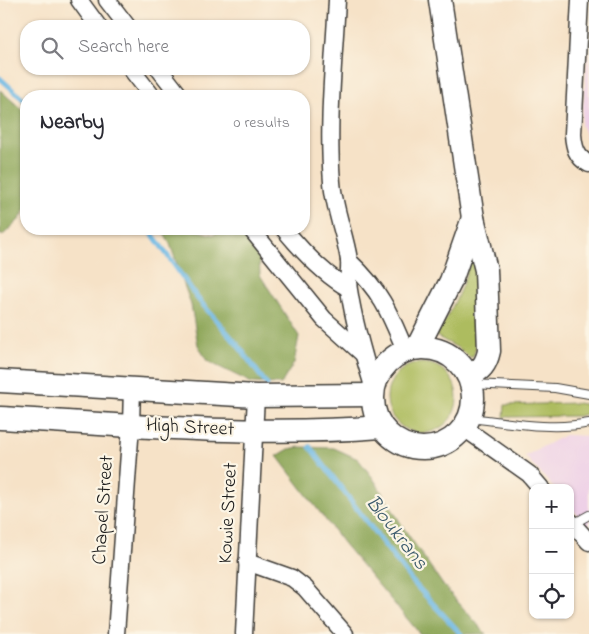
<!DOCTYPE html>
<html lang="en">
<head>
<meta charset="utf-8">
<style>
	:root { --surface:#fff; --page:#f7f7f7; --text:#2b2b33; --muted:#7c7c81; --line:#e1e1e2 }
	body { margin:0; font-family:"Indie Flower",sans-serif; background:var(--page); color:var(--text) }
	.controls { position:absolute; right:15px; bottom:15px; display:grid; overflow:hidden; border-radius:10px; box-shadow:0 1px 4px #0004 }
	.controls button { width:45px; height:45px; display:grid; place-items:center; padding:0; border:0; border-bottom:1px solid var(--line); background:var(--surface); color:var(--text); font:25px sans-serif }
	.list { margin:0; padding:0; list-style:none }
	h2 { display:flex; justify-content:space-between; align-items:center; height:65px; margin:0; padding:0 20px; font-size:21px }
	h2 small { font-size:16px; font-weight:400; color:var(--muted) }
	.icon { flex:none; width:28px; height:28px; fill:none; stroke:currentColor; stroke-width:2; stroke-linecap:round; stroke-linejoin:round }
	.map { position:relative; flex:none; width:589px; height:634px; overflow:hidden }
	.search { position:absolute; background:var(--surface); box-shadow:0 1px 4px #0004; left:20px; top:20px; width:290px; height:55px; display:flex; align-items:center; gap:12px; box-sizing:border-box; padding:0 18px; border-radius:20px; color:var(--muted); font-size:19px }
	.panel { position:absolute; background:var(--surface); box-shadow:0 1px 4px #0004; left:20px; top:90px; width:290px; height:145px; border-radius:20px }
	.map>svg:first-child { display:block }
	.built { fill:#eed0e7 }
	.green { fill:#adbc5e; stroke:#646c3d }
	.forest { fill:#8aa455; stroke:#536038 }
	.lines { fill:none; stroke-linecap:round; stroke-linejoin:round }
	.stream { stroke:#6ab7e4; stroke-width:5 }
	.lane-casing { stroke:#3d3a36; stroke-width:10 }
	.street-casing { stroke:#3d3a36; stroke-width:19 }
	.secondary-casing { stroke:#3d3a36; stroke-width:25 }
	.lane { stroke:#fff; stroke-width:8 }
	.street { stroke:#fff; stroke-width:16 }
	.secondary { stroke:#fff; stroke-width:22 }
	.labels { text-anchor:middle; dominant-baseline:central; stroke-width:4.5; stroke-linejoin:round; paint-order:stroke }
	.street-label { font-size:20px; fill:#1c1c1c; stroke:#fcf5e5 }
	.water-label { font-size:21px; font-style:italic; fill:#3b5a6c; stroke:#fcf5e5 }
</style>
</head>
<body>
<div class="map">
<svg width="589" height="634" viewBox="0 0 589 634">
	<rect width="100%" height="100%" fill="#fcf5e5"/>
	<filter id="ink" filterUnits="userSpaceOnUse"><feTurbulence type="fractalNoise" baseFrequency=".02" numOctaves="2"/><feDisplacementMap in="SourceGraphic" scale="10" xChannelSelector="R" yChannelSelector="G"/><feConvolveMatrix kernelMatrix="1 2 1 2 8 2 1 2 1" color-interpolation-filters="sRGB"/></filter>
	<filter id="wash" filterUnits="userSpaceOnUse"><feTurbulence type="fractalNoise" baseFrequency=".0096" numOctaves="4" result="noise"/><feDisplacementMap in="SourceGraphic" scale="20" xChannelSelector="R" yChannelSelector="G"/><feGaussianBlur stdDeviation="1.12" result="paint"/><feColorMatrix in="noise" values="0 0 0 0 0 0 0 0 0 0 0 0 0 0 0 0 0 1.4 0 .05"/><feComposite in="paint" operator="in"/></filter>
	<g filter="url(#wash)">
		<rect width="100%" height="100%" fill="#f6e2c7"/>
		<g class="built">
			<path d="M 589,46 L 589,143 L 581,125 Z"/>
			<path d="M 565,435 L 589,436 L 589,528 L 570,506 L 570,488 L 554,488 L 525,456 Z"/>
		</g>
		<g class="green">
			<path d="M 471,256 L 474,256 C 476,281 482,335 473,357 L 469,357 L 458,348 L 436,336 C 453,307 463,289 471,256 Z"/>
			<circle cx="422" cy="398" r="35"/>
			<path d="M 577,403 L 589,405 L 589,413 L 579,416 L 504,417 L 505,405 Z"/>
		</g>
		<g class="forest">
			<path d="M 0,90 L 26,113 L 26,209 L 19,220 L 3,235 L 0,235 Z"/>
			<path d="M 161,229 L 190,229 L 214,235 L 220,229 L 244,229 L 259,253 L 260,275 L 299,336 L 294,363 L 281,384 L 252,383 L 207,361 L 198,345 L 191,305 L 170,244 Z"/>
			<path d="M 300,447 L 334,448 L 358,459 L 373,478 L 405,530 L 443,585 L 486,634 L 420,634 L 344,544 L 277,456 L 289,449 Z"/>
		</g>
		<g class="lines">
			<g class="stream">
				<path d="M 0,78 L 26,102"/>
				<path d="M 149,229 L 198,299 L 237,344 L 267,385"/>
				<path d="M 310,447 L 411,580 L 461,634"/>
			</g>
		</g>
	</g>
	<g filter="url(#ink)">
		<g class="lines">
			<defs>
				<g id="lane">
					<path d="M 472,384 L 555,388 L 589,394"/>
					<path d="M 470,418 C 508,422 551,431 589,423"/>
					<path d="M 573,524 L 589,515"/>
				</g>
				<g id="street">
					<path d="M 79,0 L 98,26"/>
					<path d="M 107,0 L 127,26"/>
					<path d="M 337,0 C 334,60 327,122 332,182 C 334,209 345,234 349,260 C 350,270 347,280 349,290 C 354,323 363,354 373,386"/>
					<path d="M 580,0 L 573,134 C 574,147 576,157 589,164"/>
					<path d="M 131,69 L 152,96"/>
					<path d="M 159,69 L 180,96"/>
					<path d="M 251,229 L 324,319 L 363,354"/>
					<path d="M 284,229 C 302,251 323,274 348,288"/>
					<path d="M 349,261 C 380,290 389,311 405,350"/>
					<path d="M 464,428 L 529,474 L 541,488"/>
					<path d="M 570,521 L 589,542"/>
					<path d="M 247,562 L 292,578 L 305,588 L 345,634"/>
					<path d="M 116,634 L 131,425 L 132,388"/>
					<path d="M 244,634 L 256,396"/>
				</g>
				<g id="secondary">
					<path d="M 440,0 L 473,218 L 486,270 L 489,351 C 486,365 481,370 469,376"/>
					<circle cx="423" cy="398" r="50"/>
					<path d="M 417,348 L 451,281 L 473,218"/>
					<path d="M 0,381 L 256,396 L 372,395"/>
					<path d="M 0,418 C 127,425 254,437 381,427"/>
				</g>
			</defs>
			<use href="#lane" class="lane-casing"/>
			<use href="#street" class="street-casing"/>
			<use href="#secondary" class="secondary-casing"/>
			<use href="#lane" class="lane"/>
			<use href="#street" class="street"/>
			<use href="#secondary" class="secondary"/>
		</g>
	</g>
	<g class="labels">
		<g class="street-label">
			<text transform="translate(190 428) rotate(3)">High Street</text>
			<text transform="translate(104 510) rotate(-86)">Chapel Street</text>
			<text transform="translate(229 513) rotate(-87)">Kowie Street</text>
		</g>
		<g class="water-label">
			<text transform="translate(396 533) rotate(52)">Bloukrans</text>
		</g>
	</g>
</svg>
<div class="controls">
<button>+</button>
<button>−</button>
<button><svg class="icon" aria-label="locate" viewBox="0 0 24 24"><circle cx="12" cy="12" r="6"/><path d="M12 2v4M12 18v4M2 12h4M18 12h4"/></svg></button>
</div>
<div class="search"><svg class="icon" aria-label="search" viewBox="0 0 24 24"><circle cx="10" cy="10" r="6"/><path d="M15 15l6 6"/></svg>Search here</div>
<section class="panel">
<h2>Nearby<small>0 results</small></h2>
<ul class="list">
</ul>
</section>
</div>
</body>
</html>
